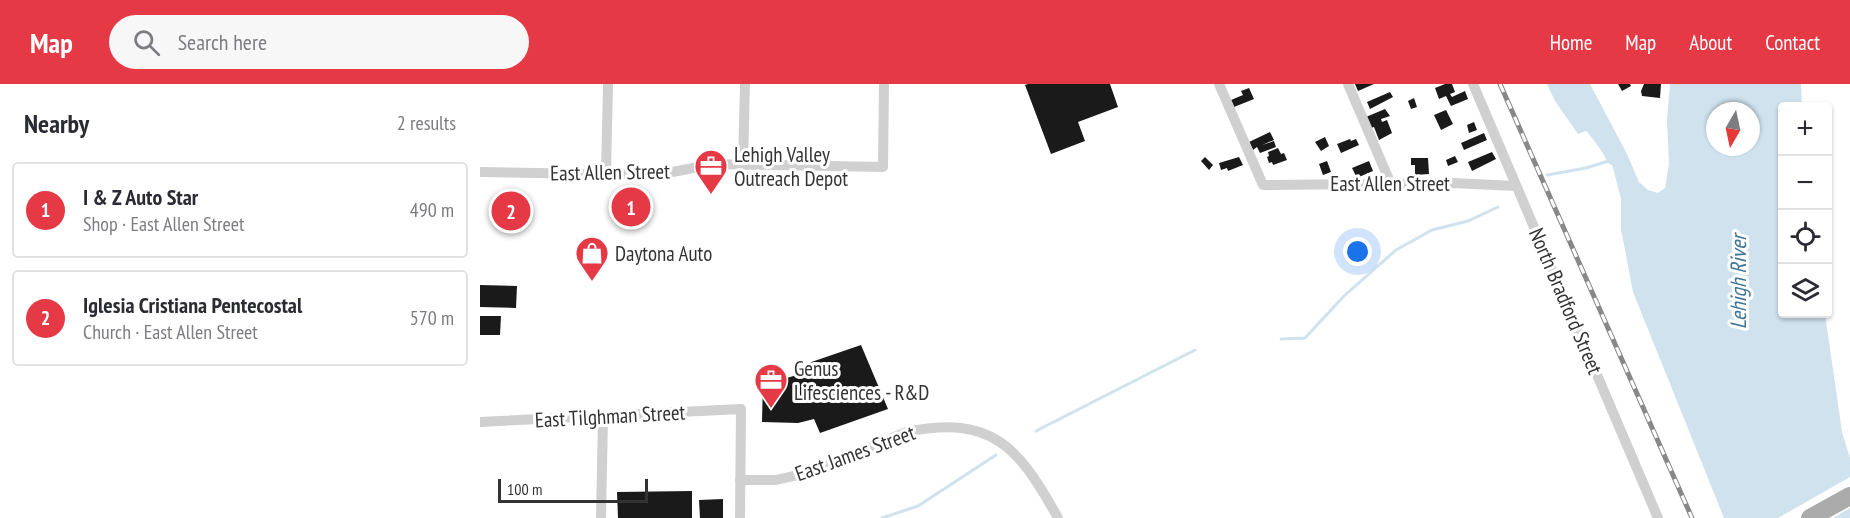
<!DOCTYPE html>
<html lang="en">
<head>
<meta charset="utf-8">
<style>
	:root { --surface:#fff; --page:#f7f7f7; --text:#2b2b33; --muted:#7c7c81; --line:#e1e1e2; --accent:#e63946 }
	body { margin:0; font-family:"PT Sans Narrow",sans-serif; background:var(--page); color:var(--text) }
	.controls { position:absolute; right:18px; top:18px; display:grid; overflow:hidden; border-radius:6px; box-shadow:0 2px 4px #0004 }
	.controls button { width:54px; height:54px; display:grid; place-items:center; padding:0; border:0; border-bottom:2px solid var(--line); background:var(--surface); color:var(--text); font:30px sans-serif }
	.compass { position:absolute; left:1226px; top:18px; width:54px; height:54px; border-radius:50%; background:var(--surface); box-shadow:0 2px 4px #0004; rotate:189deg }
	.scale { position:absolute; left:18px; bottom:15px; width:150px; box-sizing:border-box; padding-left:6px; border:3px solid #333; border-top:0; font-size:16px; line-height:21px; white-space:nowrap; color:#333; -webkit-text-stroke:4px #fff; paint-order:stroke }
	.you { position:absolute; left:878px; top:168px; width:21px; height:21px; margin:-15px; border:4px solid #fff; border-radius:50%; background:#1a73e8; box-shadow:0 0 0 9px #1a73e833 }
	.badge { display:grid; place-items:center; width:39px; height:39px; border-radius:50%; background:var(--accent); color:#fff; font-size:20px; font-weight:700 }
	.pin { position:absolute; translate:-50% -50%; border:3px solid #fff; box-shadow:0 2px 6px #0006 }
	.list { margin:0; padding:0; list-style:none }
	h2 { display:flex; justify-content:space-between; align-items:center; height:78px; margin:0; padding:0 24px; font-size:26px }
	h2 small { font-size:20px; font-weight:400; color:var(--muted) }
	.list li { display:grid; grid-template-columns:39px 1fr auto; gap:18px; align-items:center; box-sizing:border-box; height:96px; margin:0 12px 12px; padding:0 12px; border:2px solid var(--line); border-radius:6px }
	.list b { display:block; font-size:22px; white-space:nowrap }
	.list p { margin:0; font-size:20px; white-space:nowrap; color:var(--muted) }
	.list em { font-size:20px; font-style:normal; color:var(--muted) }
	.icon { flex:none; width:33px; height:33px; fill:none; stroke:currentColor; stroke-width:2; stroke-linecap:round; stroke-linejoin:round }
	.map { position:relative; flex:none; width:1370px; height:434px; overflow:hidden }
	header { display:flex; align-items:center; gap:36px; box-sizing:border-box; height:84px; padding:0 30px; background:var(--accent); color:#fff }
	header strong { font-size:28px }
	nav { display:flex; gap:33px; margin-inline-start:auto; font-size:21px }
	.search { width:420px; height:54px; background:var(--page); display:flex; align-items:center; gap:15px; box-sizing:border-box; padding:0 21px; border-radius:33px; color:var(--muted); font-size:22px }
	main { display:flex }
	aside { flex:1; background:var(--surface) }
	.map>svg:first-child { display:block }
	.water { fill:#cfe2ee; fill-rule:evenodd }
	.pier { fill:#fff }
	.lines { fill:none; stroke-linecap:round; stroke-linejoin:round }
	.stream { stroke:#cfe2ee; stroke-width:3 }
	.river { stroke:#cfe2ee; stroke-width:18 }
	.building { fill:#1a1a1a }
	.minor { stroke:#d0d0d0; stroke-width:10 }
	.primary { stroke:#ababab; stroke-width:18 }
	.rail-casing { stroke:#888; stroke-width:5 }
	.rail { stroke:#fff; stroke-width:3; stroke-dasharray:9; stroke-linecap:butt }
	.labels { text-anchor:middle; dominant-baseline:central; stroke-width:6; stroke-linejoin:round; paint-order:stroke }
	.poi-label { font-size:21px; fill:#333; stroke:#fff; text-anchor:start }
	.street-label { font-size:21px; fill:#333; stroke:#fff }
	.water-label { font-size:22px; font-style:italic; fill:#3f7597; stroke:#fff }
</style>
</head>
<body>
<header>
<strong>Map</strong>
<div class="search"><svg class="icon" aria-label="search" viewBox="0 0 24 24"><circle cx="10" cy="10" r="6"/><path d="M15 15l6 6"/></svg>Search here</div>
<nav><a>Home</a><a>Map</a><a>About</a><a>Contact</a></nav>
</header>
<main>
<aside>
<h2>Nearby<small>2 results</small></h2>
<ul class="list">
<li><span class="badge">1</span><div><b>I &amp; Z Auto Star</b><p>Shop · East Allen Street</p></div><em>490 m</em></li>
<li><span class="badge">2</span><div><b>Iglesia Cristiana Pentecostal</b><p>Church · East Allen Street</p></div><em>570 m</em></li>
</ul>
</aside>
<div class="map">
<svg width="1370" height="434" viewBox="0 0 1370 434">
	<rect width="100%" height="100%" fill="#fff"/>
	<path class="water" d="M 1067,0 L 1110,0 L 1147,70 L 1159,98 L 1168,106 L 1178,109 L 1185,104 L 1189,80 L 1187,36 L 1190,0 L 1321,0 L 1322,22 L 1302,22 L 1302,230 L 1345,230 L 1362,348 L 1370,374 L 1370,434 L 1244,434 L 1153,208 L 1141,145 L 1141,115 L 1131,76 L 1118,42 L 1098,50 L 1075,17 ZM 1235,27 L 1271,27 L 1271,63 L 1235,63 Z"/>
	<path class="pier" d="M 1370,393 L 1370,424 L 1353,434 L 1298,434 Z"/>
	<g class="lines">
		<g class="stream">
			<path d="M 1067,91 L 1106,84 L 1135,75"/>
			<path d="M 801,255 L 825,254 L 864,212 L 916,166 L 952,146 L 988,137 L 1018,123"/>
			<path d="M 556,347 L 715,266"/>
			<path d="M 402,434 L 438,422 L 516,371"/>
		</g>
		<path class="river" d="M 1085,0 C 1095,28 1123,45 1135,73"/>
	</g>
	<g class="building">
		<path d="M 548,0 L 630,0 L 638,23 L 598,38 L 605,57 L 571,70 L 545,1 Z"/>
		<path d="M 875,0 L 894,0 L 878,7 Z"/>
		<path d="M 965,0 L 972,0 L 975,8 L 970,10 L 972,13 L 985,7 L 988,15 L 971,22 L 966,12 L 959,15 L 955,4 Z"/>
		<path d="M 1138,0 L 1150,0 L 1151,2 L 1142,7 Z"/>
		<path d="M 1164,0 L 1181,0 L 1180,14 L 1162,12 L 1161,7 Z"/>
		<path d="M 769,4 L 774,15 L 754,23 L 751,16 L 763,11 L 761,7 Z"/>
		<path d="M 910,8 L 913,13 L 890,25 L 887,18 Z"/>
		<path d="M 934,14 L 937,23 L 931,25 L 928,17 Z"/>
		<path d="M 905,25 L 910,32 L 901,35 L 902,38 L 907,36 L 912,49 L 899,56 L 894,43 L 891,44 L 886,33 Z"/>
		<path d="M 966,26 L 973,40 L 961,46 L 954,31 Z"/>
		<path d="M 994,38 L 997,46 L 989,49 L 987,41 Z"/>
		<path d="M 790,48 L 794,56 L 782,61 L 794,57 L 796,63 L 780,69 L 777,63 L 773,66 L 769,58 Z"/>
		<path d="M 1004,49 L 1007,56 L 984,66 L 981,59 Z"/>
		<path d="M 845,53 L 849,62 L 841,67 L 835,58 Z"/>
		<path d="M 870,55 L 871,57 L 876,55 L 879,61 L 861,69 L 857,60 Z"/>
		<path d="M 798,64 L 801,70 L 804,69 L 807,76 L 793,81 L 792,78 L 789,79 L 787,73 L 789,72 L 788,68 Z"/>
		<path d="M 1012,68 L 1016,75 L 992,87 L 988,78 Z"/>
		<path d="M 975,72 L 978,78 L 968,82 L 966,76 Z"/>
		<path d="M 725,73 L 733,81 L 729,86 L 721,77 Z"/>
		<path d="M 759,73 L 763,81 L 748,87 L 747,84 L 741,86 L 739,79 Z"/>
		<path d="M 931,74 L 948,74 L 949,90 L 935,91 L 935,81 L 931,81 Z"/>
		<path d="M 847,77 L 851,88 L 843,91 L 839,80 Z"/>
		<path d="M 889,77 L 893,87 L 879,93 L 879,91 L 876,92 L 872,84 Z"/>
		<path d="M 0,201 L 37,202 L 36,224 L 0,223 Z"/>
		<path d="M 0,232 L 21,232 L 20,251 L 0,251 Z"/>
		<path d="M 381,261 L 408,325 L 340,349 L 334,335 L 318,339 L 282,338 L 283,294 L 303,295 L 317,291 L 314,284 Z"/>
		<path d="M 212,407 L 212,434 L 138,434 L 137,408 Z"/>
		<path d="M 243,415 L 243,434 L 220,434 L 219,416 Z"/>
	</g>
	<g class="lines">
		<g class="minor">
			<path d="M 739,0 L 783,101 L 972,99 L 1036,102"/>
			<path d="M 868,0 L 910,98"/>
			<path d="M 993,0 L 1178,434"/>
			<path d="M 263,80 L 265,0"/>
			<path d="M 0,88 L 177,91 L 234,80 L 403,83 L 404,0"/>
			<path d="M 126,90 L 128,0"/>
			<path d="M 0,338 L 261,325 L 260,434"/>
			<path d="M 260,396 L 296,396 L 331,388 L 426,348 C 513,330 539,364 578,434"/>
			<path d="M 121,434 L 123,332"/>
		</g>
		<path class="primary" d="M 1330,434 L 1370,412"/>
		<defs>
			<path id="rail" d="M 1020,0 L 1212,434"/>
		</defs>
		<use href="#rail" class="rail-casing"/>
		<use href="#rail" class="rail"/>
	</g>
	<defs>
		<symbol id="office-pin" viewBox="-11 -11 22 30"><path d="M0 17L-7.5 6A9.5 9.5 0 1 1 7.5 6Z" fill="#e63946" stroke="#fff"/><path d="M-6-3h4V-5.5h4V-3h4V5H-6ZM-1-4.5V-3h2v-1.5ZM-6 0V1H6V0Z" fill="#fff"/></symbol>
		<symbol id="shop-pin" viewBox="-11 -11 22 30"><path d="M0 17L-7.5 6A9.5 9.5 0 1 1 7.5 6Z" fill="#e63946" stroke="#fff"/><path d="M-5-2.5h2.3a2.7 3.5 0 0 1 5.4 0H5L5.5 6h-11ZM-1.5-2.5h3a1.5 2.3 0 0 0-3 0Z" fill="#fff"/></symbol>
	</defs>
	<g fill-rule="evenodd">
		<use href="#office-pin" x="212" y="63" width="38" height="52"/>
		<use href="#shop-pin" x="93" y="150" width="38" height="52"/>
		<use href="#office-pin" x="272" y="277" width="38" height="52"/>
	</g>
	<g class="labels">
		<g class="poi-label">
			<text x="254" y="70">Lehigh Valley<tspan x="254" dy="24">Outreach Depot</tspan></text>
			<text x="135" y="169">Daytona Auto</text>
			<text x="314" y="284">Genus<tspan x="314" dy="24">Lifesciences - R&amp;D</tspan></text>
		</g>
		<g class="street-label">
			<text transform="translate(130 88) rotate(-1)">East Allen Street</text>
			<text x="910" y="99">East Allen Street</text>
			<text transform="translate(1086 217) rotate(67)">North Bradford Street</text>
			<text transform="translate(130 332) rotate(-3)">East Tilghman Street</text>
			<text transform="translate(375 369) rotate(-20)">East James Street</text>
		</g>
		<g class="water-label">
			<text transform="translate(1258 198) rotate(-90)">Lehigh River</text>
		</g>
	</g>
</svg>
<div class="controls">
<button>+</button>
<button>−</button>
<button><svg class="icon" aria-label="locate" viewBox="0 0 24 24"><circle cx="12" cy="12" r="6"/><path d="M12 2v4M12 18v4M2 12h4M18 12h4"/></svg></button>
<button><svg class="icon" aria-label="layers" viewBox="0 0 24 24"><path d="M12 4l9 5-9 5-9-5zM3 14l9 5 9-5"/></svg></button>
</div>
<svg class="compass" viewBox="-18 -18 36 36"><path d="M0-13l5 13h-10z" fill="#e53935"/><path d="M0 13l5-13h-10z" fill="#7c7c81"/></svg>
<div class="scale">100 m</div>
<div class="you"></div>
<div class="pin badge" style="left:151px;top:123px">1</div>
<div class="pin badge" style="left:31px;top:127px">2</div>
</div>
</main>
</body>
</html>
